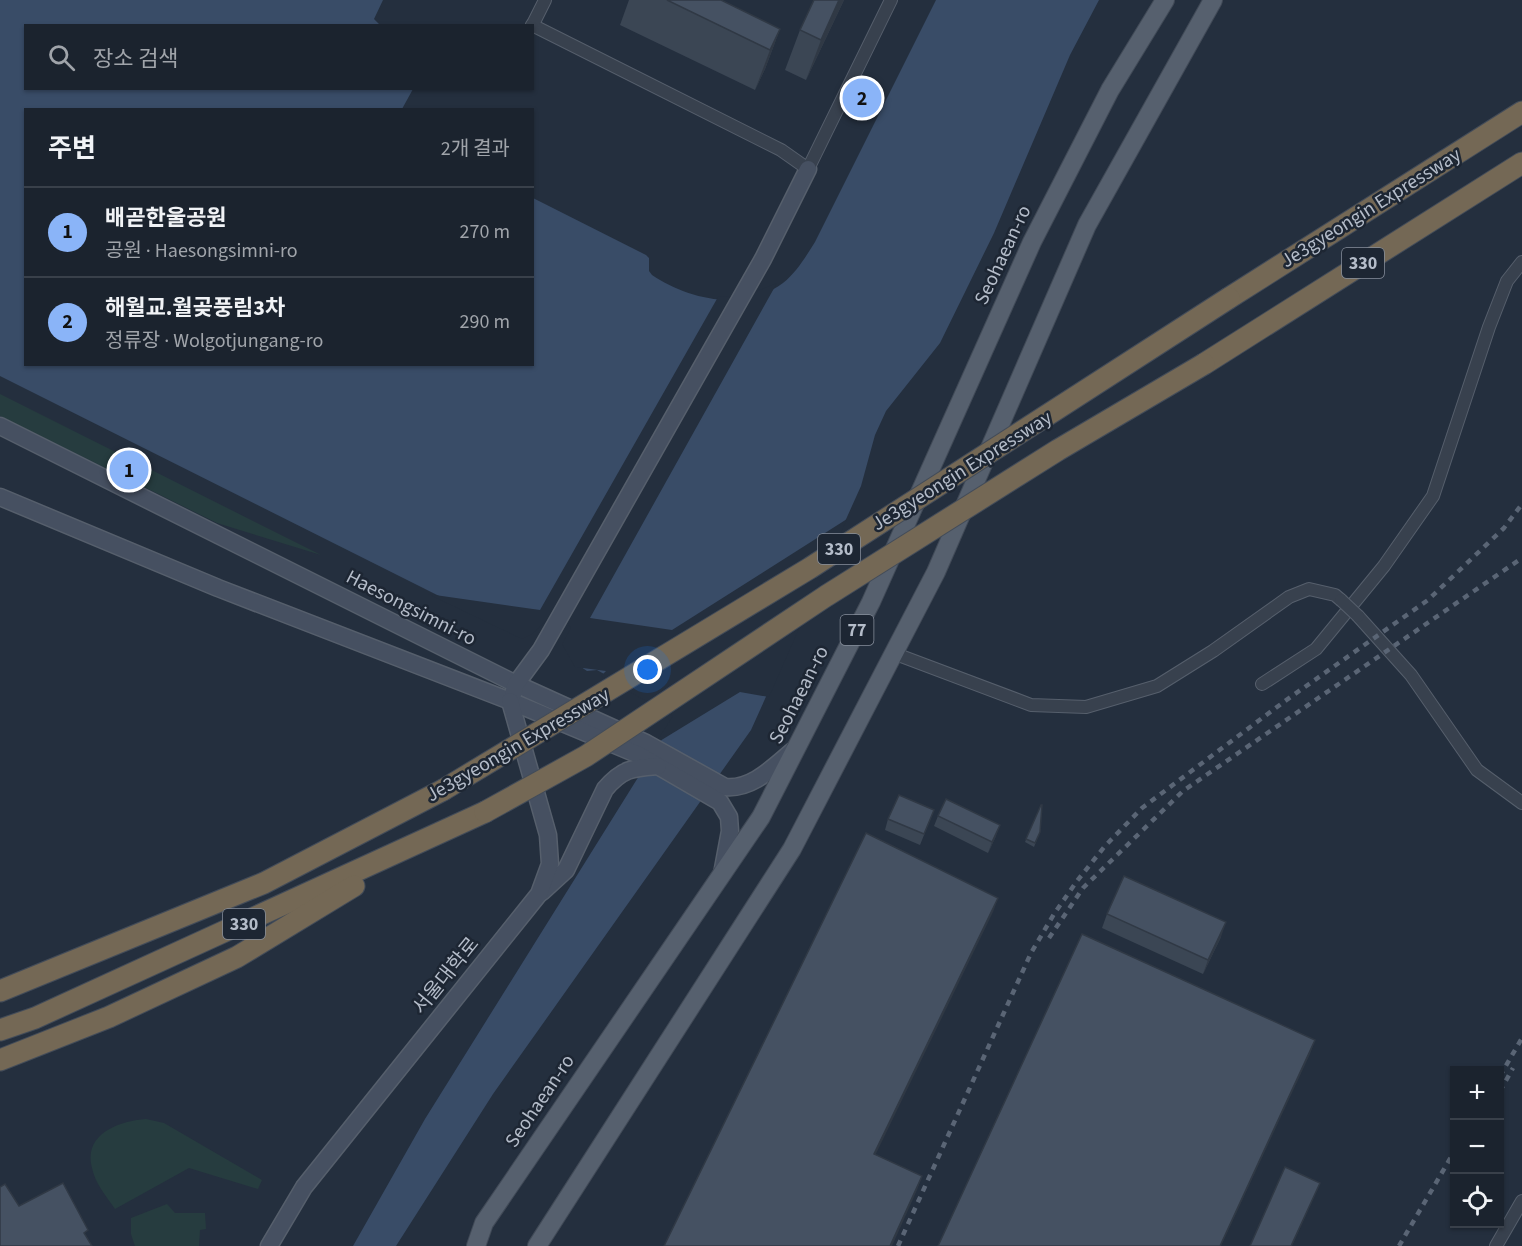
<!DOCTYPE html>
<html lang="ko">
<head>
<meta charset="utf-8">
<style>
	:root { --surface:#1b232e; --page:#242b36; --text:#f1f3f6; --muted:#a0a4aa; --line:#39404a; --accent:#8ab4f8 }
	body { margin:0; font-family:"Source Sans 3","Noto Sans KR",sans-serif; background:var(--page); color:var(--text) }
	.controls { position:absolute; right:18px; bottom:18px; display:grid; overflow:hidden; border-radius:0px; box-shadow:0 2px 4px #0004 }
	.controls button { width:54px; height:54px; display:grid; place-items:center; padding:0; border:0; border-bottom:2px solid var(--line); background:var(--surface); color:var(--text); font:30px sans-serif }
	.you { position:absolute; left:648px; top:670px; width:21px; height:21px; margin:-15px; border:4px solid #fff; border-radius:50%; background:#1a73e8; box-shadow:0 0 0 9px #1a73e833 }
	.badge { display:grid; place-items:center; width:39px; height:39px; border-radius:50%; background:var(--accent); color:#111; font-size:20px; font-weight:700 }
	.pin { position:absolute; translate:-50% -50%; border:3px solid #fff; box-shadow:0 2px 6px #0006 }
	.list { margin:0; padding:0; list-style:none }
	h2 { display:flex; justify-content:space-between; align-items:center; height:78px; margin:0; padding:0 24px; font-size:26px }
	h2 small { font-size:20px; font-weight:400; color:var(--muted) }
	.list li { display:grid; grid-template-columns:39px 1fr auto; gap:18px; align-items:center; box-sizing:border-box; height:90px; padding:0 24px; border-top:2px solid var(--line) }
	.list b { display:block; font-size:22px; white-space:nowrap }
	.list p { margin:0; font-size:20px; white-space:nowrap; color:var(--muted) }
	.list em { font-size:20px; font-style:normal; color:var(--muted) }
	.icon { flex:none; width:33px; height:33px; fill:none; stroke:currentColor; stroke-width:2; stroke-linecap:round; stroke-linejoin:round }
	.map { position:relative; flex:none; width:1522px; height:1246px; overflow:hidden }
	.search { position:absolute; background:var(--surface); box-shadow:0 2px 4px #0004; left:24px; top:24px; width:510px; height:66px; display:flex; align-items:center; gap:15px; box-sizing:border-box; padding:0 21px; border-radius:0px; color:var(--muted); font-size:22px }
	.panel { position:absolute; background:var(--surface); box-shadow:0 2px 4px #0004; left:24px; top:108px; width:510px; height:258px; border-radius:0px }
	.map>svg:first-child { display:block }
	.green { fill:#263c3f }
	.water { fill:#394c67 }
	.pier { fill:#242f3e }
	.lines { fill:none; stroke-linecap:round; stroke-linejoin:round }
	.street-casing { stroke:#565f6c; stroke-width:14 }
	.secondary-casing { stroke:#565f6c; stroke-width:19 }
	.primary-casing { stroke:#414a57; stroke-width:20 }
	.highway-casing { stroke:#434c59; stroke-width:23 }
	.street { stroke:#38414e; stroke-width:12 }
	.secondary { stroke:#465061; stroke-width:16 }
	.primary { stroke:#56606e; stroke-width:18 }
	.highway { stroke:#746855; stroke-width:21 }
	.rail { stroke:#5a6575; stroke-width:4.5; stroke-dasharray:6 6; stroke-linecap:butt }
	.street-bridge-casing { stroke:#565f6c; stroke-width:14; stroke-linecap:butt }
	.highway-bridge-casing { stroke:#434c59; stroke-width:23; stroke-linecap:butt }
	.street-bridge { stroke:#38414e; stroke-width:12 }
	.highway-bridge { stroke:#746855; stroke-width:21 }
	.wall { fill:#3b4654 }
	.shaded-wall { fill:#303945 }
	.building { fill:#455162; stroke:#303945; stroke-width:1.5 }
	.labels { text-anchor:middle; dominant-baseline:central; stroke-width:5; stroke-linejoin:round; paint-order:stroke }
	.shield { fill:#1d2633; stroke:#878f9c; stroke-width:1.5 }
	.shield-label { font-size:18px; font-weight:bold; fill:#b4bcc9 }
	.street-label { font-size:20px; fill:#b4bcc9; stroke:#1d2633 }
</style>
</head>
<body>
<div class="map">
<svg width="1522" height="1246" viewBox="0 0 1522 1246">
	<rect width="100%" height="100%" fill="#242f3e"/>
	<g class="green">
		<path d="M 0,394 L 321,555 L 217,523 L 0,416 Z"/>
		<path d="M 146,1119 L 164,1123 L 262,1180 L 258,1189 L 189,1168 L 115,1209 C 106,1196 95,1183 92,1168 C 83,1134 119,1121 146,1119 Z"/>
		<path d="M 167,1204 L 175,1213 L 205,1213 L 206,1229 L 200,1230 L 199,1246 L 135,1246 L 131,1234 L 131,1218 Z"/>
	</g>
	<path class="water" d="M 0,0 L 383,0 L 374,19 L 380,25 L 26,26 L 26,88 L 413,89 L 402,109 L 26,110 L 26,364 L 532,364 L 533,198 L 646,255 L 649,258 L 649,271 L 652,275 C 689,300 744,312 783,283 C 797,272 806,256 815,242 L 936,0 L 1099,0 L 1070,55 L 994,233 L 940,343 L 886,411 L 875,435 L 861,486 L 751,730 L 493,1094 L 396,1246 L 353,1246 L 425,1119 L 677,715 L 597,670 L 587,671 L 575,663 L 574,629 L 563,612 L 489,621 L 0,376 Z"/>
	<path class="pier" d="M 777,283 L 590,618 L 672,630 L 847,519 L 769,697 L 740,692 L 655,744 L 673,716 L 601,676 L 606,671 L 575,667 L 562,644 L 571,628 L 561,614 L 554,613 L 532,634 L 522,639 L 428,594 L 540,610 L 718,297 L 745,296 Z"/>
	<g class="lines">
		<defs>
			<g id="street">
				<path d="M 532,25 L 781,150 L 808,169 L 891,0"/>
				<path d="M 532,26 L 545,0"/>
				<path d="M 1358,616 L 1411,675 L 1477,770 L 1522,803"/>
				<path d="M 893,653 L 1031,705 L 1086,707 L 1157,686 L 1213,651 L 1289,597 L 1309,589 L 1335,595 L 1341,600"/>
				<path d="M 1262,684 L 1316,649 L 1384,566 L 1433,496 L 1489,327 L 1507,281 L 1522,262"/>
				<path d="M 1496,1246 L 1522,1201"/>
			</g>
			<g id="secondary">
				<path d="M 0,426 L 516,684 L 646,743 L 725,787 C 753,790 775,765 795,749"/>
				<path d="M 0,497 L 218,588 L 510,701 L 639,755 L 720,802 L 729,817 L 730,831 L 722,874"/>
				<path d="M 513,694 L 516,684 L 541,650 L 763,259 L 808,169"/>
				<path d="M 542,892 L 566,870 L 605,789 C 623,768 633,768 658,766"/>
				<path d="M 269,1246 L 304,1187 L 539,894 L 550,864 L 548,835 L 510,701"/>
			</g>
			<g id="primary">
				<path d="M 476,1246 L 484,1223 L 761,817 L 871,602 L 1032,242 L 1110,90 L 1165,0"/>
				<path d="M 537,1246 L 792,849 L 936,572 L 1087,225 L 1213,0"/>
			</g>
			<g id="highway">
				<path d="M 1229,298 L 1522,112"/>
				<path d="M 1204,364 L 1522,163"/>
				<path d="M 0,991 L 264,883 L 443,790"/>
				<path d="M 0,1030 L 35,1018 L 485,812"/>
				<path d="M 0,1060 L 109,1017 L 237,957 L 354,886"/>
			</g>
		</defs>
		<use href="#street" class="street-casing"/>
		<use href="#secondary" class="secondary-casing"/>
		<use href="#primary" class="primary-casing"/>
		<use href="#highway" class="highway-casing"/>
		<use href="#street" class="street"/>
		<use href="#secondary" class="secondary"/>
		<use href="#primary" class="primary"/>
		<use href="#highway" class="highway"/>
		<g class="rail">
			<path d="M 1049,938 L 1083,888 L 1183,791 L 1522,558"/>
			<path d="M 1500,1076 L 1522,1038"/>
			<path d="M 1500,1091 L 1513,1068"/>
			<path d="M 898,1246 L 1031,953 L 1054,914 L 1077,881 L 1105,846 L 1142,808 L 1285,701 L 1428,600 L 1504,528 L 1522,504"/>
			<path d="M 1399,1246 L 1454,1152"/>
		</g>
		<defs>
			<path id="street-bridge" d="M 1341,600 L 1358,616"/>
			<g id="highway-bridge">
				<path d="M 443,790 L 810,568 L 1229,298"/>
				<path d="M 485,812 L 586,756 L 826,596 L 1058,450 L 1204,364"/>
			</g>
		</defs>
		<use href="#street-bridge" class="street-bridge-casing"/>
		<use href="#highway-bridge" class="highway-bridge-casing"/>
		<use href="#street-bridge" class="street-bridge"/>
		<use href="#highway-bridge" class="highway-bridge"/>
	</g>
	<g class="wall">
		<path d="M 629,0 L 721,0 L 780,29 L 765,69 L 755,90 L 620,25 Z"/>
		<path d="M 814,0 L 844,0 L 806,80 L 785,70 L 800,30 Z"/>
		<path d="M 1041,805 L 1040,832 L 1034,847 L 1025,842 Z"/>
		<path d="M 934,810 L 920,845 L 885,830 L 888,819 Z"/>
		<path d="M 938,816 L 996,836 L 988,853 L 934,826 Z"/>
		<path d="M 1107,914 L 1221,937 L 1203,974 L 1102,928 Z"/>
	</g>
	<g class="shaded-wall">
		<path d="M 839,0 L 844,0 L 806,80 L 821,40 Z"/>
		<path d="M 780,29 L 765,69 L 755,90 L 770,50 Z"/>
		<path d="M 1000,825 L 996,836 L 988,853 L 992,842 Z"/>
		<path d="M 998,898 L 993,912 L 869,1168 L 874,1154 Z"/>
		<path d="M 1226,922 L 1221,937 L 1203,974 L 1208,960 Z"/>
		<path d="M 1315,1040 L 1310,1054 L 1221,1246 L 1220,1246 Z"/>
		<path d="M 922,1176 L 917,1190 L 892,1246 L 890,1246 Z"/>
		<path d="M 1320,1183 L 1314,1197 L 1292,1246 L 1291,1246 Z"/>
	</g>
	<g class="building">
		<path d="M 667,0 L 721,0 L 780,29 L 770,50 Z"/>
		<path d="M 814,0 L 839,0 L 821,40 L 800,30 Z"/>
		<path d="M 899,795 L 934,810 L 924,834 L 888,819 Z"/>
		<path d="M 946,799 L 1000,825 L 992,842 L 938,816 Z"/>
		<path d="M 1041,805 L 1042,805 L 1040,832 L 1035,843 L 1026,839 Z"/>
		<path d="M 866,833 L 998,898 L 874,1154 L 922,1176 L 890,1246 L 664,1246 Z"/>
		<path d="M 1124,876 L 1226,922 L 1208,960 L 1107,914 Z"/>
		<path d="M 1082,934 L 1315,1040 L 1220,1246 L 938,1246 Z"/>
		<path d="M 1285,1167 L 1320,1183 L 1291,1246 L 1250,1246 Z"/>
		<path d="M 63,1183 L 88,1230 L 84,1233 L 92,1246 L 0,1246 L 0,1187 L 5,1184 L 19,1206 Z"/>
	</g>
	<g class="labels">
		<g class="shield">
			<rect x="1342" y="248" width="42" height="30" rx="4.5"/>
			<rect x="818" y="534" width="42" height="30" rx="4.5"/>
			<rect x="840.5" y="615" width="33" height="30" rx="4.5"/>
			<rect x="223" y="909" width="42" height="30" rx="4.5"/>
		</g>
		<g class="shield-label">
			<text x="1363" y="263">330</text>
			<text x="839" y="549">330</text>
			<text x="857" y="630">77</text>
			<text x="244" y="924">330</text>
		</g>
		<g class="street-label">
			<text transform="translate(1371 208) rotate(-32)">Je3gyeongin Expressway</text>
			<text transform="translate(1003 255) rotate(-65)">Seohaean-ro</text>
			<text transform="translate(962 471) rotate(-32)">Je3gyeongin Expressway</text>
			<text transform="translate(411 608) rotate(27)">Haesongsimni-ro</text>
			<text transform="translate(799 695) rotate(-63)">Seohaean-ro</text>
			<text transform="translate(518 745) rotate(-30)">Je3gyeongin Expressway</text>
			<text transform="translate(446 976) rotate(-51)">서울대학로</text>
			<text transform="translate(540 1101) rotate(-56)">Seohaean-ro</text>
		</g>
	</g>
</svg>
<div class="controls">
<button>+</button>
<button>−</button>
<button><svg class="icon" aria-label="locate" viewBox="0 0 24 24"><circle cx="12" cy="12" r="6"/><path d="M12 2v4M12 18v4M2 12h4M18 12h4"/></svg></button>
</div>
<div class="you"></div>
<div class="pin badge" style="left:129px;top:470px">1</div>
<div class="pin badge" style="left:862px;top:98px">2</div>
<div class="search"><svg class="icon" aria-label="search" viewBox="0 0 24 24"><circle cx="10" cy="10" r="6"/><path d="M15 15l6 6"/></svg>장소 검색</div>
<section class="panel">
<h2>주변<small>2개 결과</small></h2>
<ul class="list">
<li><span class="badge">1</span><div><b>배곧한울공원</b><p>공원 · Haesongsimni-ro</p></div><em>270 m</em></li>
<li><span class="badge">2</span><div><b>해월교.월곶풍림3차</b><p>정류장 · Wolgotjungang-ro</p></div><em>290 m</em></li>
</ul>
</section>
</div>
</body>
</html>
